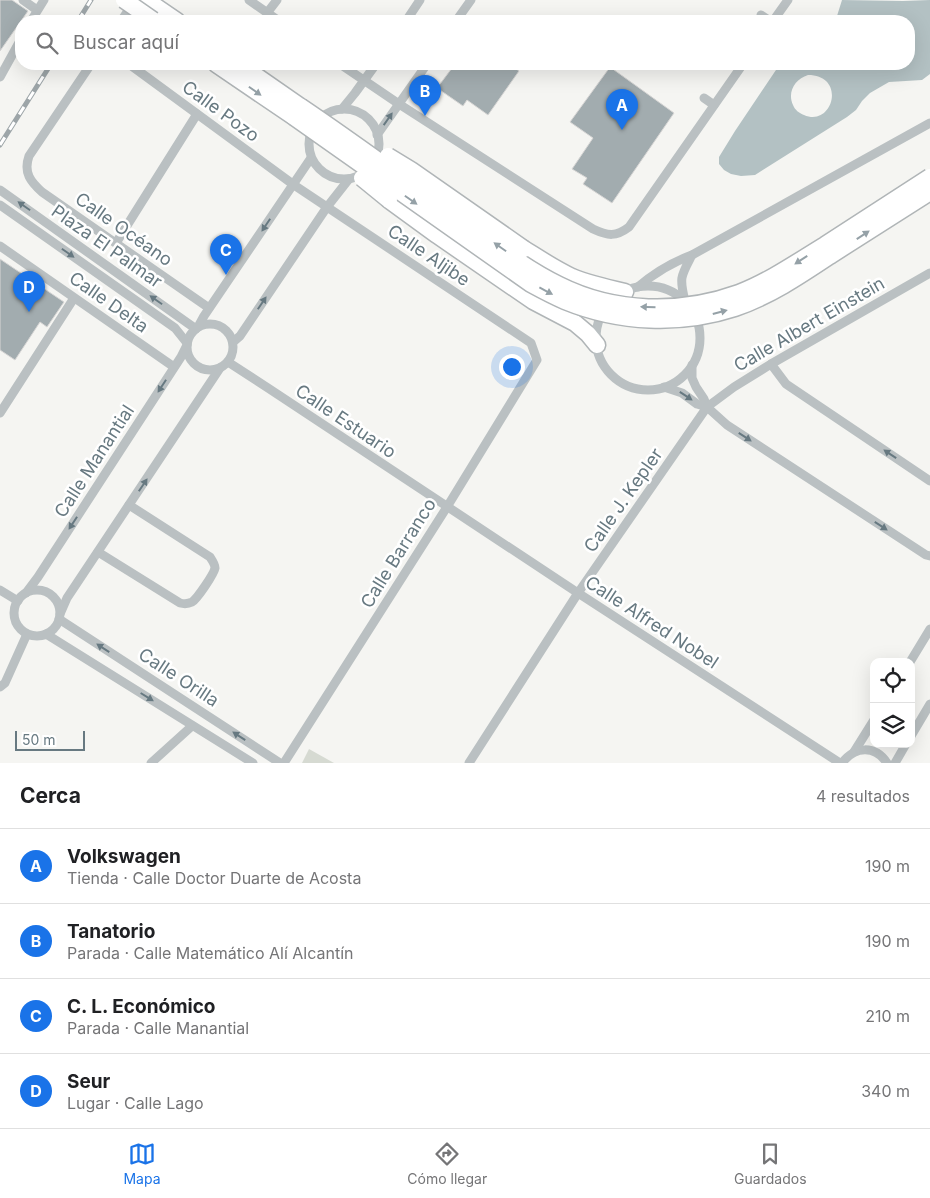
<!DOCTYPE html>
<html lang="es">
<head>
<meta charset="utf-8">
<style>
	:root { --surface:#fff; --page:#f2f2f2; --text:#202124; --muted:#757577; --line:#e0e0e0; --accent:#1a73e8 }
	body { margin:0; font-family:Inter,sans-serif; background:var(--page); color:var(--text) }
	.controls { position:absolute; right:15px; bottom:15px; display:grid; overflow:hidden; border-radius:10px; box-shadow:0 5px 20px #0002 }
	.controls button { width:45px; height:45px; display:grid; place-items:center; padding:0; border:0; border-bottom:1px solid var(--line); background:var(--surface); color:var(--text); font:25px sans-serif }
	.scale { position:absolute; left:15px; bottom:12px; width:70px; box-sizing:border-box; padding-left:5px; border:2px solid #677981; border-top:0; font-size:14px; line-height:18px; white-space:nowrap; color:#677981; -webkit-text-stroke:4px #fff; paint-order:stroke }
	.you { position:absolute; left:511px; top:366px; width:18px; height:18px; margin:-12px; border:4px solid #fff; border-radius:50%; background:#1a73e8; box-shadow:0 0 0 8px #1a73e833 }
	.badge { display:grid; place-items:center; width:32px; height:32px; border-radius:50%; background:var(--accent); color:#fff; font-size:16px; font-weight:700 }
	.pin { position:absolute; translate:-50% -41px; filter:drop-shadow(0 1px 2px #0008) }
	.pin::after { content:''; position:absolute; top:26px; width:18px; height:15px; background:inherit; clip-path:polygon(0 0,100% 0,50% 100%) }
	.list { margin:0; padding:0; list-style:none }
	h2 { display:flex; justify-content:space-between; align-items:center; height:65px; margin:0; padding:0 20px; font-size:21px }
	h2 small { font-size:16px; font-weight:400; color:var(--muted) }
	.list li { display:grid; grid-template-columns:32px 1fr auto; gap:15px; align-items:center; box-sizing:border-box; height:75px; padding:0 20px; border-top:1px solid var(--line) }
	.list b { display:block; font-size:19px; white-space:nowrap }
	.list p { margin:0; font-size:16px; white-space:nowrap; color:var(--muted) }
	.list em { font-size:16px; font-style:normal; color:var(--muted) }
	.icon { flex:none; width:28px; height:28px; fill:none; stroke:currentColor; stroke-width:2; stroke-linecap:round; stroke-linejoin:round }
	.map { position:relative; flex:none; width:930px; height:763px; overflow:hidden }
	.search { position:absolute; background:var(--surface); box-shadow:0 5px 20px #0002; left:15px; right:15px; top:15px; height:55px; display:flex; align-items:center; gap:12px; box-sizing:border-box; padding:0 18px; border-radius:20px; color:var(--muted); font-size:19px }
	.sheet { height:365px; background:var(--surface) }
	nav { display:flex; justify-content:space-around; align-items:center; box-sizing:border-box; height:70px; border-top:1px solid var(--line); background:var(--surface); font-size:14px; color:var(--muted) }
	nav a { display:grid; justify-items:center; gap:2px }
	nav .on { color:var(--accent) }
	.map>svg:first-child { display:block }
	.green { fill:#d6dad2 }
	.water { fill:#b3c1c3; fill-rule:evenodd }
	.building { fill:#a2acaf; stroke:#d7d6d5 }
	.lines { fill:none; stroke-linecap:round; stroke-linejoin:round }
	.highway-casing { stroke:#b0b5b7; stroke-width:19 }
	.minor { stroke:#bac0c2; stroke-width:9 }
	.highway { stroke:#fff; stroke-width:16 }
	.rail-casing { stroke:#9da5a8; stroke-width:5 }
	.rail { stroke:#fff; stroke-width:3; stroke-dasharray:9; stroke-linecap:butt }
	.highway-bridge-casing { stroke:#b0b5b7; stroke-width:19; stroke-linecap:butt }
	.highway-bridge { stroke:#fff; stroke-width:16 }
	.oneway { fill:#95a1a7 }
	.oneway2 { fill:#677981 }
	.labels { text-anchor:middle; dominant-baseline:central; stroke-width:5; stroke-linejoin:round; paint-order:stroke }
	.street-label { font-size:18px; fill:#677981; stroke:#fff }
</style>
</head>
<body>
<div class="map">
<svg width="930" height="763" viewBox="0 0 930 763">
	<rect width="100%" height="100%" fill="#f5f5f2"/>
	<path class="green" d="M 309,749 L 334,763 L 302,763 Z"/>
	<path class="water" d="M 842,0 L 903,1 L 930,0 L 930,74 L 922,80 L 889,82 L 870,93 L 862,101 L 856,110 L 847,117 L 755,175 L 741,176 L 731,174 L 724,170 L 719,164 L 719,157 L 735,131 L 780,64 L 909,64 L 909,21 L 833,21 L 837,16 ZM 808,75 C 847,75 833,128 804,115 C 799,113 795,110 793,105 C 787,92 795,79 808,75 Z"/>
	<g class="building">
		<path d="M 0,0 L 12,0 L 28,11 L 0,51 Z"/>
		<path d="M 455,64 L 510,64 L 519,71 L 488,115 L 467,100 L 463,106 L 437,88 Z"/>
		<path d="M 610,67 L 674,113 L 612,203 L 583,184 L 587,178 L 572,169 L 593,138 L 570,122 Z"/>
		<path d="M 0,259 L 64,302 L 47,327 L 40,322 L 15,360 L 0,350 Z"/>
	</g>
	<g class="lines">
		<defs>
			<g id="highway">
				<path d="M 146,0 L 177,21"/>
				<path d="M 216,64 L 294,117"/>
				<path d="M 239,64 L 301,107"/>
				<path d="M 389,200 L 437,235 L 533,301 L 575,323 L 588,334 L 597,345"/>
				<path d="M 524,249 C 540,259 555,269 572,277 C 589,284 607,288 625,292"/>
			</g>
		</defs>
		<use href="#highway" class="highway-casing"/>
		<g class="minor">
			<path d="M 23,0 L 37,10"/>
			<path d="M 249,0 L 279,21"/>
			<path d="M 267,13 L 277,0"/>
			<path d="M 761,15 L 770,21"/>
			<path d="M 31,21 L 44,0"/>
			<path d="M 121,21 L 134,2"/>
			<path d="M 406,21 L 420,0"/>
			<path d="M 456,21 L 471,0"/>
			<path d="M 773,21 L 788,0"/>
			<path d="M 91,64 L 29,156 C 23,173 31,182 42,192 L 209,308"/>
			<path d="M 129,64 L 294,185 L 531,343 L 537,360 L 447,507 L 284,763"/>
			<path d="M 340,64 L 399,104 L 593,229 C 608,236 616,237 629,227 L 743,64"/>
			<path d="M 0,77 L 21,39"/>
			<path d="M 704,98 L 714,105"/>
			<path d="M 342,109 L 355,93 L 376,64"/>
			<circle cx="344" cy="144" r="35"/>
			<path d="M 377,135 L 427,64"/>
			<path d="M 0,190 L 196,329"/>
			<path d="M 0,205 L 175,328 L 187,343"/>
			<path d="M 116,243 L 197,114"/>
			<path d="M 0,246 L 174,367"/>
			<circle cx="648" cy="338" r="52"/>
			<path d="M 638,287 C 653,274 673,262 692,255 L 930,123"/>
			<path d="M 685,301 C 679,277 681,276 692,255"/>
			<circle cx="210" cy="347" r="23"/>
			<path d="M 198,327 L 204,316 L 311,158"/>
			<path d="M 233,342 L 240,336 L 327,207 L 349,179"/>
			<path d="M 228,362 L 268,388 L 578,593 L 840,763"/>
			<path d="M 771,364 L 786,384 L 930,481"/>
			<path d="M 692,365 L 692,378 L 696,387 L 704,399 L 707,407"/>
			<path d="M 664,387 L 682,393 L 697,404 L 707,407 L 727,425 L 926,555 L 930,556"/>
			<path d="M 0,413 L 74,298"/>
			<path d="M 98,552 L 180,603 C 184,604 188,604 192,602 C 197,599 214,574 215,568 C 215,564 212,560 210,557 L 129,505"/>
			<path d="M 0,590 L 18,601"/>
			<circle cx="37" cy="613" r="23"/>
			<path d="M 26,593 L 38,577 L 181,357 L 187,345"/>
			<path d="M 60,614 L 67,598 L 220,368"/>
			<path d="M 59,619 L 280,763"/>
			<path d="M 46,634 L 253,763"/>
			<path d="M 910,662 L 930,629"/>
			<path d="M 0,687 L 5,683 L 27,634"/>
			<path d="M 911,736 L 930,704"/>
			<path d="M 854,752 L 874,720"/>
			<path d="M 151,763 L 192,726"/>
			<path d="M 469,763 L 578,593 L 707,407 L 734,387 L 771,364 L 930,273"/>
			<path d="M 842,763 C 855,746 875,745 887,763"/>
			<path d="M 895,763 L 906,744"/>
		</g>
		<use href="#highway" class="highway"/>
		<defs>
			<g id="rail">
				<path d="M 78,21 L 91,0"/>
				<path d="M 0,145 L 51,64"/>
			</g>
		</defs>
		<use href="#rail" class="rail-casing"/>
		<use href="#rail" class="rail"/>
		<defs>
			<g id="highway-bridge">
				<path d="M 124,0 L 153,20"/>
				<path d="M 301,107 C 353,142 404,180 455,216 C 489,240 522,267 559,285 C 615,313 681,314 739,293 C 770,281 797,262 825,245 C 860,222 895,200 930,177"/>
				<path d="M 294,117 L 531,284 C 542,290 553,296 565,301 C 619,323 680,326 735,308 C 770,296 801,275 831,255 C 864,234 897,213 930,192"/>
				<path d="M 388,156 L 411,170 L 524,249"/>
				<path d="M 362,178 L 389,200"/>
			</g>
		</defs>
		<use href="#highway-bridge" class="highway-bridge-casing"/>
		<use href="#highway-bridge" class="highway-bridge"/>
	</g>
	<defs><path id="oneway-solid" d="M-6-.8H1V-3.2L6.5 0L1 3.2V.8H-6Z" transform="scale(1.25)"/></defs>
	<g class="oneway">
		<use href="#oneway-solid" transform="translate(255 91) rotate(35)"/>
		<use href="#oneway-solid" transform="translate(411 200) rotate(35)"/>
		<use href="#oneway-solid" transform="translate(863 235) rotate(-33)"/>
		<use href="#oneway-solid" transform="translate(500 247) rotate(-145)"/>
		<use href="#oneway-solid" transform="translate(801 260) rotate(147)"/>
		<use href="#oneway-solid" transform="translate(546 291) rotate(28)"/>
		<use href="#oneway-solid" transform="translate(648 307) rotate(-178)"/>
		<use href="#oneway-solid" transform="translate(720 312) rotate(-15)"/>
	</g>
	<g class="oneway2">
		<use href="#oneway-solid" transform="translate(388 119) rotate(-55)"/>
		<use href="#oneway-solid" transform="translate(24 206) rotate(-145)"/>
		<use href="#oneway-solid" transform="translate(266 225) rotate(124)"/>
		<use href="#oneway-solid" transform="translate(68 253) rotate(35)"/>
		<use href="#oneway-solid" transform="translate(156 300) rotate(-145)"/>
		<use href="#oneway-solid" transform="translate(262 303) rotate(-56)"/>
		<use href="#oneway-solid" transform="translate(162 386) rotate(123)"/>
		<use href="#oneway-solid" transform="translate(686 396) rotate(34)"/>
		<use href="#oneway-solid" transform="translate(745 437) rotate(33)"/>
		<use href="#oneway-solid" transform="translate(890 454) rotate(-146)"/>
		<use href="#oneway-solid" transform="translate(143 485) rotate(-56)"/>
		<use href="#oneway-solid" transform="translate(73 523) rotate(123)"/>
		<use href="#oneway-solid" transform="translate(881 526) rotate(33)"/>
		<use href="#oneway-solid" transform="translate(103 648) rotate(-147)"/>
		<use href="#oneway-solid" transform="translate(147 697) rotate(32)"/>
		<use href="#oneway-solid" transform="translate(239 736) rotate(-147)"/>
	</g>
	<g class="labels">
		<g class="street-label">
			<text transform="translate(221 111) rotate(36)">Calle Pozo</text>
			<text transform="translate(124 229) rotate(35)">Calle Océano</text>
			<text transform="translate(107 246) rotate(35)">Plaza El Palmar</text>
			<text transform="translate(429 255) rotate(34)">Calle Aljibe</text>
			<text transform="translate(109 302) rotate(35)">Calle Delta</text>
			<text transform="translate(809 324) rotate(-30)">Calle Albert Einstein</text>
			<text transform="translate(346 421) rotate(34)">Calle Estuario</text>
			<text transform="translate(94 461) rotate(-57)">Calle Manantial</text>
			<text transform="translate(623 500) rotate(-55)">Calle J. Kepler</text>
			<text transform="translate(398 553) rotate(-58)">Calle Barranco</text>
			<text transform="translate(652 622) rotate(33)">Calle Alfred Nobel</text>
			<text transform="translate(179 677) rotate(33)">Calle Orilla</text>
		</g>
	</g>
</svg>
<div class="controls">
<button><svg class="icon" aria-label="locate" viewBox="0 0 24 24"><circle cx="12" cy="12" r="6"/><path d="M12 2v4M12 18v4M2 12h4M18 12h4"/></svg></button>
<button><svg class="icon" aria-label="layers" viewBox="0 0 24 24"><path d="M12 4l9 5-9 5-9-5zM3 14l9 5 9-5"/></svg></button>
</div>
<div class="scale">50 m</div>
<div class="you"></div>
<div class="pin badge" style="left:622px;top:130px">A</div>
<div class="pin badge" style="left:425px;top:116px">B</div>
<div class="pin badge" style="left:226px;top:275px">C</div>
<div class="pin badge" style="left:29px;top:312px">D</div>
<div class="search"><svg class="icon" aria-label="search" viewBox="0 0 24 24"><circle cx="10" cy="10" r="6"/><path d="M15 15l6 6"/></svg>Buscar aquí</div>
</div>
<section class="sheet">
<h2>Cerca<small>4 resultados</small></h2>
<ul class="list">
<li><span class="badge">A</span><div><b>Volkswagen</b><p>Tienda · Calle Doctor Duarte de Acosta</p></div><em>190 m</em></li>
<li><span class="badge">B</span><div><b>Tanatorio</b><p>Parada · Calle Matemático Alí Alcantín</p></div><em>190 m</em></li>
<li><span class="badge">C</span><div><b>C. L. Económico</b><p>Parada · Calle Manantial</p></div><em>210 m</em></li>
<li><span class="badge">D</span><div><b>Seur</b><p>Lugar · Calle Lago</p></div><em>340 m</em></li>
</ul>
</section>
<nav>
<a class="on"><svg class="icon" aria-label="map" viewBox="0 0 24 24"><path d="M3 6l6-2 6 2 6-2v14l-6 2-6-2-6 2zM9 4v14M15 6v14"/></svg>Mapa</a>
<a><svg class="icon" aria-label="directions" viewBox="0 0 24 24"><path d="M12 3l9 9-9 9-9-9zM9 14v-3h6M13 9l2 2-2 2"/></svg>Cómo llegar</a>
<a><svg class="icon" aria-label="saved" viewBox="0 0 24 24"><path d="M7 4h10v16l-5-4-5 4z"/></svg>Guardados</a>
</nav>
</body>
</html>
